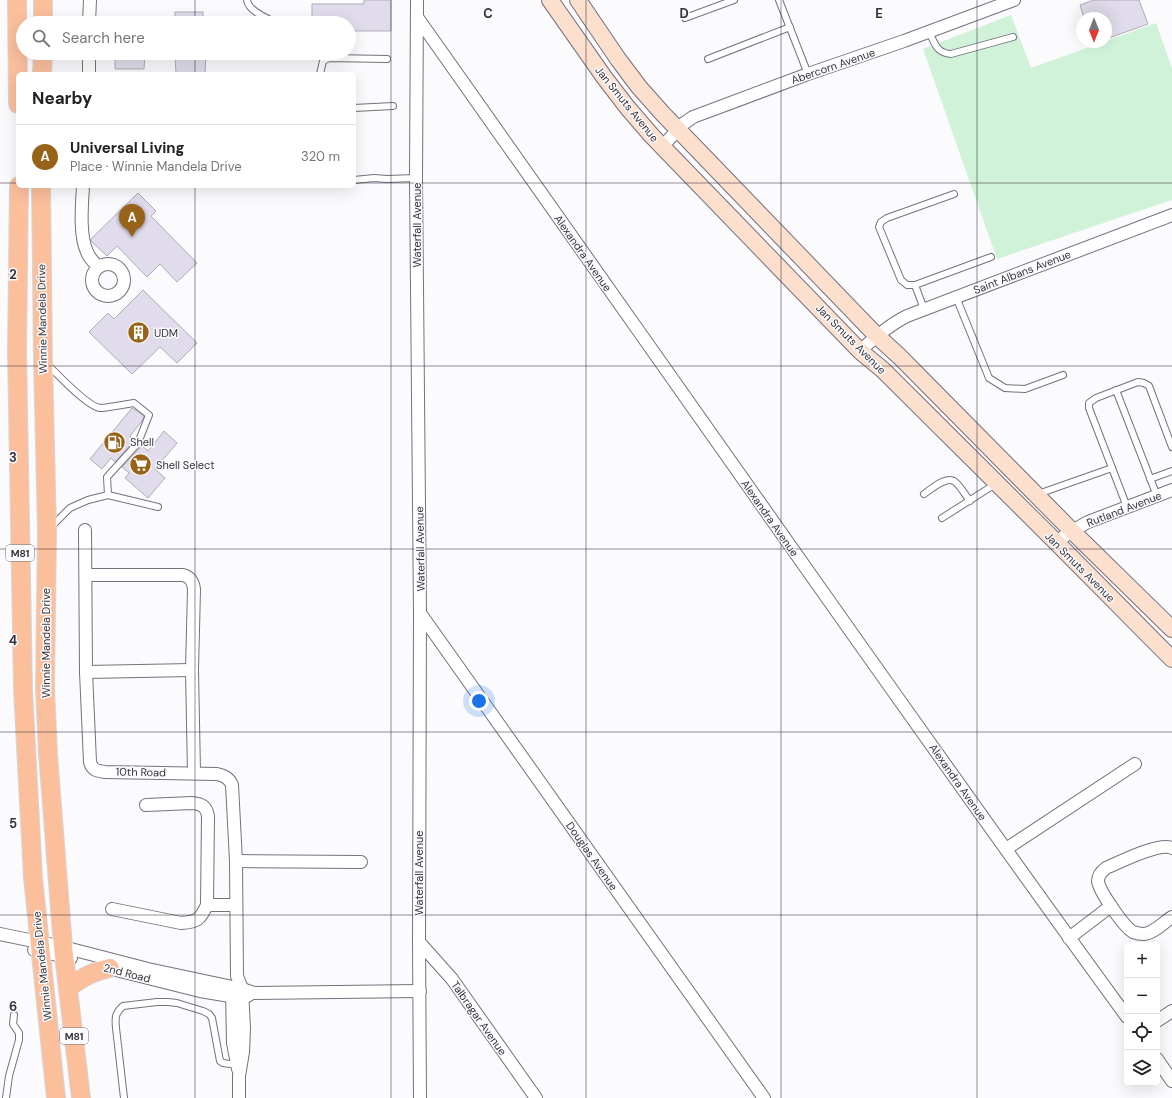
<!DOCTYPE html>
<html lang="en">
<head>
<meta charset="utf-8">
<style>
	:root { --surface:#fff; --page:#f6f6f6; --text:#222; --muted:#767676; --line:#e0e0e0; --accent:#976318 }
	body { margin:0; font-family:"DM Sans",sans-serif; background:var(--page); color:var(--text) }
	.controls { position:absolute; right:12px; bottom:12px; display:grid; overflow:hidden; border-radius:6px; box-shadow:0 4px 16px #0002 }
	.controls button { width:36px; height:36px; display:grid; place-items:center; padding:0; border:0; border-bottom:1px solid var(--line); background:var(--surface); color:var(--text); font:20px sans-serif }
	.compass { position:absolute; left:1076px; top:12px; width:36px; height:36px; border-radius:50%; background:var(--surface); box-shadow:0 4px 16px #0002; rotate:180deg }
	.you { position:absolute; left:479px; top:701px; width:14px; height:14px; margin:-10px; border:3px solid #fff; border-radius:50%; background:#1a73e8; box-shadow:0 0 0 6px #1a73e833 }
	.badge { display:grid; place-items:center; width:26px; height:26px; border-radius:50%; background:var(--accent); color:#fff; font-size:13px; font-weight:700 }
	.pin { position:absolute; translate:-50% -33px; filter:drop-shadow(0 1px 2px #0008) }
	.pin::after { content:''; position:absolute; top:21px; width:14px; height:12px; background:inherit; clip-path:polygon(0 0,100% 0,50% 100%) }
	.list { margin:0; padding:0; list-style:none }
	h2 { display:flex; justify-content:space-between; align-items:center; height:52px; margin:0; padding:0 16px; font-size:17px }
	h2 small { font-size:13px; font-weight:400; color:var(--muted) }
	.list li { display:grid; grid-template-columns:26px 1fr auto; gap:12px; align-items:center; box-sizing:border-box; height:64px; padding:0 16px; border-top:1px solid var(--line) }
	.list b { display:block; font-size:15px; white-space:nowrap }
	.list p { margin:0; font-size:13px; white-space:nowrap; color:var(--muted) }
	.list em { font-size:13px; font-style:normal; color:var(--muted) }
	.icon { flex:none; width:22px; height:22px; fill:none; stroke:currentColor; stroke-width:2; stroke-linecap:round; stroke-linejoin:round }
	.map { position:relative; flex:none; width:1172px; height:1098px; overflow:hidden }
	.search { position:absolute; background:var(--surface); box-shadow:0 4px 16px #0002; left:16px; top:16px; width:340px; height:44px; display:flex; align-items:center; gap:10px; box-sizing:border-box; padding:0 14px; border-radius:22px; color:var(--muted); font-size:15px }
	.panel { position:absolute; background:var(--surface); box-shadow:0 4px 16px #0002; left:16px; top:72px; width:340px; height:116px; border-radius:6px }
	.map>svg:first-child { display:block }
	.green { fill:#d0f2d8 }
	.building { fill:#e1dceb; stroke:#b0abb9 }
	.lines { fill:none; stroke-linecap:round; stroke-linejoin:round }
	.lane-casing { stroke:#76717e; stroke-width:8 }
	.street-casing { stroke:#76717e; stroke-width:14 }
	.secondary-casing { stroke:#76717e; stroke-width:18 }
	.primary-casing { stroke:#d7d6d8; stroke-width:20 }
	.lane { stroke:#fff; stroke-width:6 }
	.street { stroke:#fff; stroke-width:12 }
	.secondary { stroke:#fddfce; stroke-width:16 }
	.primary { stroke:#fbbf9c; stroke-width:18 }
	.grid { fill:none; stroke:#36343a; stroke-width:1; stroke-opacity:0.55 }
	.labels { text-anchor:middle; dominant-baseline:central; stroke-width:3; stroke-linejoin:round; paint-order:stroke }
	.shield { fill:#fbfafd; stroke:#716f74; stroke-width:1 }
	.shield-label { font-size:10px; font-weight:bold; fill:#36343a }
	.street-label { font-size:11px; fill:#36343a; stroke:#fbfafd }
	.poi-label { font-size:11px; fill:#36343a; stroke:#fbfafd; text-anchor:start }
	.grid-label { font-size:13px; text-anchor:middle; font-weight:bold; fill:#36343a; stroke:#fbfafd; stroke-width:3; stroke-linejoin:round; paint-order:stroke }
</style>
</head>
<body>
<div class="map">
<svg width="1172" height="1098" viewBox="0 0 1172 1098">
	<rect width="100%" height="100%" fill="#fbfafd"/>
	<path class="green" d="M 1011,15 L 1031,68 L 1103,42 L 1106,42 L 1106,41 L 1156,23 L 1172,68 L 1172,200 L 997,259 L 923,49 Z"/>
	<g class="building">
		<path d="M 364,0 L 391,0 L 391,31 L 349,31 L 349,23 L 312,23 L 312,4 L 364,4 Z"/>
		<path d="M 1094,0 L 1139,0 L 1148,24 L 1109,38 L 1106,30 L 1106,18 L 1084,18 L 1080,5 Z"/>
		<rect x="175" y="12" width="28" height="11"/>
		<path d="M 115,53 L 145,53 L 144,69 L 115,69 Z"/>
		<path d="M 175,53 L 206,53 L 205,74 L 176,74 Z"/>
		<path d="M 138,193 L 156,211 L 151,216 L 197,263 L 177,282 L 160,264 L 147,277 L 117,246 L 107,256 L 91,241 L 91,239 Z"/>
		<path d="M 143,290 L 197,343 L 177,363 L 160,347 L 132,374 L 89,332 L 108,313 L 114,319 Z"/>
		<path d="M 132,408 L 144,416 L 142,421 L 130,436 L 134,441 L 115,462 L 111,458 L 102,469 L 90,459 Z"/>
		<path d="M 164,431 L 177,443 L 155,469 L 165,478 L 148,498 L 125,478 L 129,473 L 122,467 L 142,446 L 148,451 Z"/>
	</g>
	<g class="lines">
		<defs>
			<g id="lane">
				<path d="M 247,0 C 248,11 268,19 277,23"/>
				<path d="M 779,0 L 808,74"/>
				<path d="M 685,18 L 734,0"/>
				<path d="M 929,32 C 935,43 936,53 951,54 L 1013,37"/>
				<path d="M 322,53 L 323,61"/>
				<path d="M 708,59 L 790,27"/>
				<path d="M 320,74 L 323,61 L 329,58 L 387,59"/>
				<path d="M 354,108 L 393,106"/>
				<path d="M 354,180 L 374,178 L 387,179 L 416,178"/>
				<path d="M 915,285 L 907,285 L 901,280 L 879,227 L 881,222 L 887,218 L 954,194"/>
				<path d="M 956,297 L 989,378 L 1005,388 L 1025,389 L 1063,375"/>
				<path d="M 924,309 L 915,285 L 991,257"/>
				<path d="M 47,364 C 57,374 87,406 100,408 C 107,408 126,404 134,403 L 149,415 L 138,443 L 107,477 L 108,495 L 88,500 L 70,508 L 51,527"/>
				<path d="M 1116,390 L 1157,496"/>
				<path d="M 1150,479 L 1172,471"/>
				<path d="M 924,494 C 931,489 946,476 954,481 C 960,485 965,495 970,501"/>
				<path d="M 1038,494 L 1112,468"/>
				<path d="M 108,495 L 158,507"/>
				<path d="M 1127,507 L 1089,408 L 1089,403 L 1096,398 L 1138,382 L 1144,383 L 1149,386 L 1172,447"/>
				<path d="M 942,518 L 997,483"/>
				<path d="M 6,1098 L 9,1076 L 19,1040 L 19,1033 L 13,1024 L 14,1015"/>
				<path d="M 124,1098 L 116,1028 C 115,1018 115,1013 123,1006 L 157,1002 L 168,1002 L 177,1003 L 203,1011 L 209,1014 L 212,1018 L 220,1061 L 223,1063 L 237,1065"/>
			</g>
			<g id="street">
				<path d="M 417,0 L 416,178 L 420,613 L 419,942 L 420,1098"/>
				<path d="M 417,17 C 565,227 713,436 861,646 C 949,770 1037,894 1127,1017"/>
				<path d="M 89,23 L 90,0"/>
				<path d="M 89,74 L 89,53"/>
				<path d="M 662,147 L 683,124 L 693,117 L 808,74 L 904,41 L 1014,0"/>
				<path d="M 83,186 C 82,204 79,235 87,252 C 89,258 94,262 98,267"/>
				<circle cx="108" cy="280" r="16"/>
				<path d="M 860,351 C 875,337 889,325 907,316 L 1172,215"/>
				<path d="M 85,530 L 86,672 L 90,762 C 92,770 97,771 105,772 L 217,774 C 225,776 229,778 232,785 L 236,861 L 237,976 L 242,989 L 244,1028 L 243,1052 L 239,1076 L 239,1098"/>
				<path d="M 1056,542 L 1072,531 L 1088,522 L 1172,490"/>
				<path d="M 86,575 L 183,575 C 191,577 193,582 194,589 L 192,670 L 194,773"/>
				<path d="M 420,613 L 764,1098"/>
				<path d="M 86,672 L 192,670"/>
				<path d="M 146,805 L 192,803 C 202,804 206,806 208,816 L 207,905"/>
				<path d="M 1172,848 C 1159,842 1120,862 1106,868 C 1102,871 1098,875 1098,881 C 1099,891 1124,927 1133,932 C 1136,933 1139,934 1143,934 C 1153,934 1164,922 1172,917"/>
				<path d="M 1006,849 L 1135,764"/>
				<path d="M 236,861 L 361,862"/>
				<path d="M 112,909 L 181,923 C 197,922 200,920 207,905 L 236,905"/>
				<path d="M 0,934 L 63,947 L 148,969 L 242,989 L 254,993 L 420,991"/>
				<path d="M 1069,938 L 1111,906"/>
				<path d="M 419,942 L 452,979 L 536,1098"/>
				<path d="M 34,950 L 71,958"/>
				<path d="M 104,967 L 200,991 L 242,998 L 249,995"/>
				<path d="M 232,990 L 233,1043 L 238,1069"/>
				<path d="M 1157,1021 L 1172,1011"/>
				<path d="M 1157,1059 L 1172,1081"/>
			</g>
			<g id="secondary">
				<path d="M 550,0 L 604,77 L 627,107 L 652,136 L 860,351 L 883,370 L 1056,542 L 1172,659"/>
				<path d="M 578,0 L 618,59 L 639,87 L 663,114 L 876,335 L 900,357 L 1072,531 L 1172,629"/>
			</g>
			<g id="primary">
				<path d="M 17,0 L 18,104"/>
				<path d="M 43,23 L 43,0"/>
				<path d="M 42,74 L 43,53"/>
				<path d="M 19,186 L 17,351 L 23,689 L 33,878 L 56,1098"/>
				<path d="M 41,186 L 43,360 L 47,531 L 45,688 L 48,754 L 63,947 L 81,1098"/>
				<path d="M 68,988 C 83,977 92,972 110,968"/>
			</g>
		</defs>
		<use href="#lane" class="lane-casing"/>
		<use href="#street" class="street-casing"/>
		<use href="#secondary" class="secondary-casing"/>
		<use href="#primary" class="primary-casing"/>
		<use href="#lane" class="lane"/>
		<use href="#street" class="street"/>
		<use href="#secondary" class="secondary"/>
		<use href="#primary" class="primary"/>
	</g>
	<path class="grid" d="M 195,0 L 195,23M 391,0 L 391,1098M 586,0 L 586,1098M 781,0 L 781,1098M 977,0 L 977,1098M 195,53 L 195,74M 0,183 L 18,183M 354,183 L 1172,183M 195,186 L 195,1098M 0,366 L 1172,366M 0,549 L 1172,549M 0,732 L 1172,732M 0,915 L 1172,915"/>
	<defs>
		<symbol id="building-disc" viewBox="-11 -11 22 22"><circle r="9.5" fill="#976318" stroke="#fbfafd"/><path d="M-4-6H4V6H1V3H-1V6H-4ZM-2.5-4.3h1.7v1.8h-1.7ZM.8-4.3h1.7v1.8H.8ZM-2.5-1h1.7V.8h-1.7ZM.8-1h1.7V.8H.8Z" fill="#fff"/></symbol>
		<symbol id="fuel-disc" viewBox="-11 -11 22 22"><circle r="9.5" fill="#976318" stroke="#fbfafd"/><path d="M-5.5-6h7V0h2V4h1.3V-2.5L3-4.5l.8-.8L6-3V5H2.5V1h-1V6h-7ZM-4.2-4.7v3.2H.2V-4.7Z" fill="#fff"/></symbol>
		<symbol id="supermarket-disc" viewBox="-11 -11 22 22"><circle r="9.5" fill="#976318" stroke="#fbfafd"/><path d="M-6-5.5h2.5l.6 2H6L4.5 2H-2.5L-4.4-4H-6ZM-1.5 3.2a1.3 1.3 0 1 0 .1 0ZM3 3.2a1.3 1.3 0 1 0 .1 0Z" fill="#fff"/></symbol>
	</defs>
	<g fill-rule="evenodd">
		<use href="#building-disc" x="126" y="320" width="25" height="25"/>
		<use href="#fuel-disc" x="102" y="430" width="25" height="25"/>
		<use href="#supermarket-disc" x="128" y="452" width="25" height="25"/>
	</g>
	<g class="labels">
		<g class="shield">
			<rect x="6" y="545" width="28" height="16" rx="3"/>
			<rect x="60" y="1028" width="28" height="16" rx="3"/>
		</g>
		<g class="shield-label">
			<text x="20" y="553">M81</text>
			<text x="74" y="1036">M81</text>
		</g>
		<g class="street-label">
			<text transform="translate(833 66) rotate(-19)">Abercorn Avenue</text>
			<text transform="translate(627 104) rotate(51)">Jan Smuts Avenue</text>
			<text transform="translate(417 225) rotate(-90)">Waterfall Avenue</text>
			<text transform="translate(583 253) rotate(55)">Alexandra Avenue</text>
			<text transform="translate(1022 272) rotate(-21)">Saint Albans Avenue</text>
			<text transform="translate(42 319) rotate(-91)">Winnie Mandela Drive</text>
			<text transform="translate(851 339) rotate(45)">Jan Smuts Avenue</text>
			<text transform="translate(1124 509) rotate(-21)">Rutland Avenue</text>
			<text transform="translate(770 518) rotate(55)">Alexandra Avenue</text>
			<text transform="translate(420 549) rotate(-91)">Waterfall Avenue</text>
			<text transform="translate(1080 567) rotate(45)">Jan Smuts Avenue</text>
			<text transform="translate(46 643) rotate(-90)">Winnie Mandela Drive</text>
			<text transform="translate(141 772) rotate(1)">10th Road</text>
			<text transform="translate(958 782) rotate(55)">Alexandra Avenue</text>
			<text transform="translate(592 856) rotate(55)">Douglas Avenue</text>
			<text transform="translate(419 873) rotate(-90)">Waterfall Avenue</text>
			<text transform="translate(42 966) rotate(-96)">Winnie Mandela Drive</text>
			<text transform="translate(127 973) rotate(14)">2nd Road</text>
			<text transform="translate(479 1018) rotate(55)">Talbragar Avenue</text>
		</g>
		<g class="poi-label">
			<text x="154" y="333">UDM</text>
			<text x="130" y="442">Shell</text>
			<text x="156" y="465">Shell Select</text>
		</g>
	</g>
	<g class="grid-label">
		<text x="488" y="18">C</text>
		<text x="684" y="18">D</text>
		<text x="879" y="18">E</text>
		<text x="13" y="279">2</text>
		<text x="13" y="462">3</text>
		<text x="13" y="645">4</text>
		<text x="13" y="828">5</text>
		<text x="13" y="1011">6</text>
	</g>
</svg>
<div class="controls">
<button>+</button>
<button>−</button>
<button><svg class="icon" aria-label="locate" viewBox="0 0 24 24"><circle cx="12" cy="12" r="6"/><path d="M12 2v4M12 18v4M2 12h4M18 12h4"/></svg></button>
<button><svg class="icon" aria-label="layers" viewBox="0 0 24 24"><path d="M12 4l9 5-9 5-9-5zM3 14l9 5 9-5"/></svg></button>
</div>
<svg class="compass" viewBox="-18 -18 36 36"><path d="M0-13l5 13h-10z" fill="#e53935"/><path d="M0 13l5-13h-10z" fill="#767676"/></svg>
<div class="you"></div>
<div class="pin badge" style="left:132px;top:237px">A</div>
<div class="search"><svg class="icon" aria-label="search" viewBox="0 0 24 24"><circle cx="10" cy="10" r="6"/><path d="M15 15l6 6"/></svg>Search here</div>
<section class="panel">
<h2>Nearby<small></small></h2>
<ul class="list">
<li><span class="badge">A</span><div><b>Universal Living</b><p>Place · Winnie Mandela Drive</p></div><em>320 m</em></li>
</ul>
</section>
</div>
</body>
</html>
